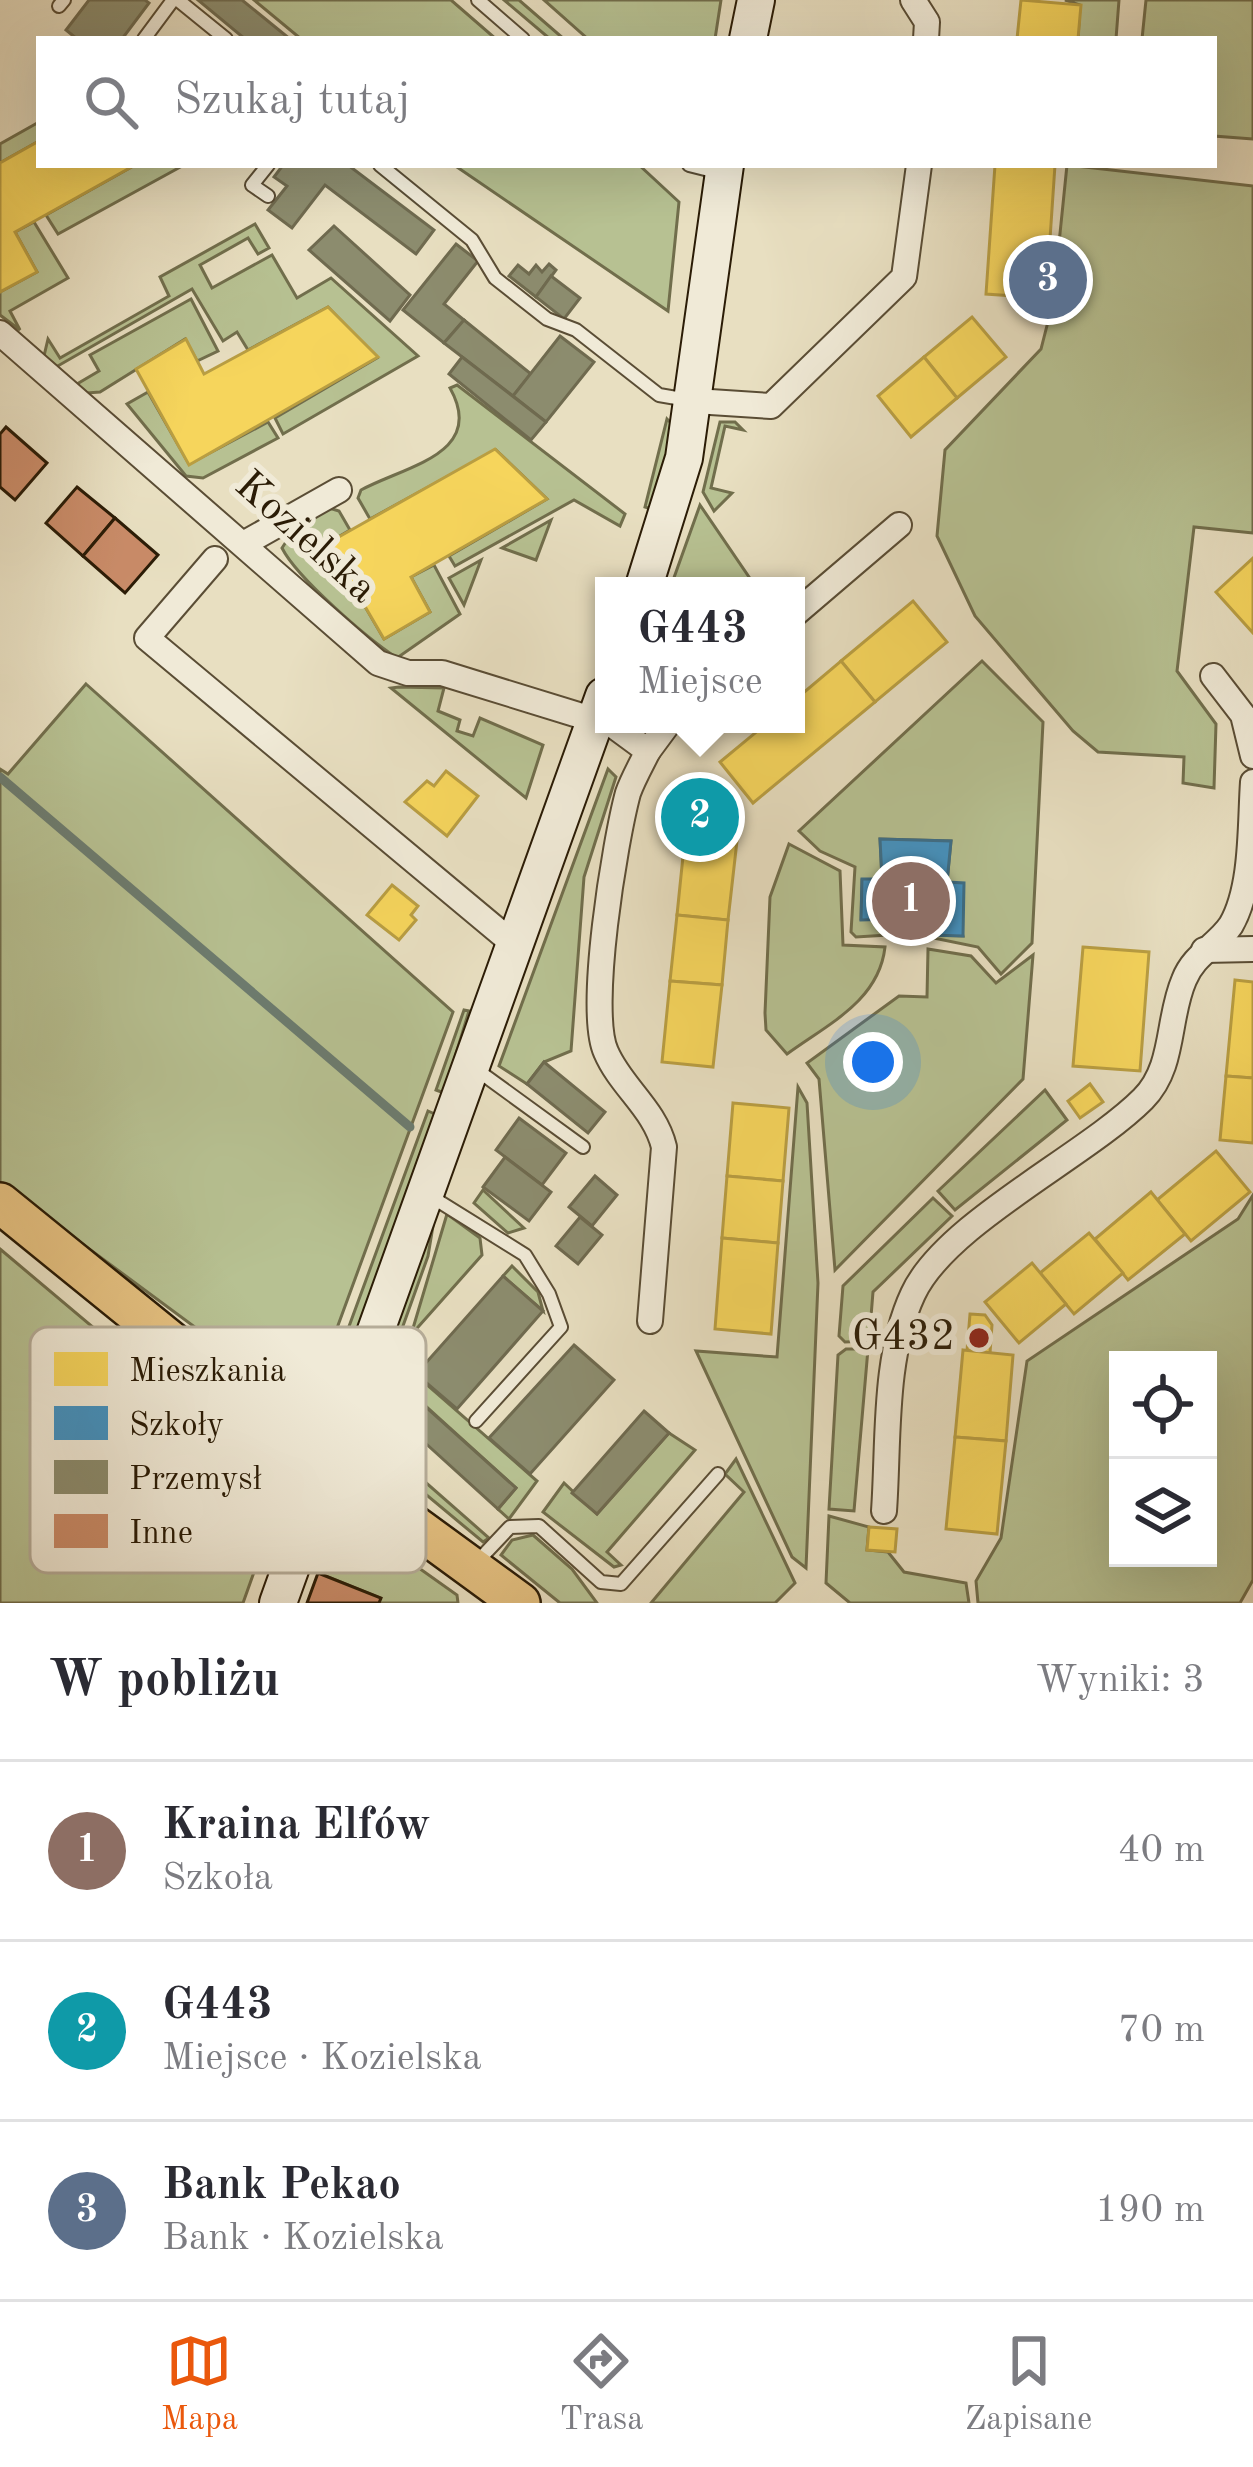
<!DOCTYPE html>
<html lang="pl">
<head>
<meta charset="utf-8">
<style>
	:root { --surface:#fff; --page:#f7f7f7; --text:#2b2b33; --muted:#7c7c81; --line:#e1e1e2; --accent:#ea580c }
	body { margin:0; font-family:"Old Standard TT",serif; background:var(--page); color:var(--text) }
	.controls { position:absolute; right:36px; bottom:36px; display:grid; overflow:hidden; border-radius:0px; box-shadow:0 12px 48px #0002 }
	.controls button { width:108px; height:108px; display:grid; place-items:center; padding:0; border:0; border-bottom:3px solid var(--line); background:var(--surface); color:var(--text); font:60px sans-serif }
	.you { position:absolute; left:873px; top:1062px; width:42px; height:42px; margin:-30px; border:9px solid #fff; border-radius:50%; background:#1a73e8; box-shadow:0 0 0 18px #1a73e833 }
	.badge { display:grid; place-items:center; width:78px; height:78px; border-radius:50%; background:var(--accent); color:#fff; font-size:39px; font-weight:700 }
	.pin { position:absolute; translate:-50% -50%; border:6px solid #fff; box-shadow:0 3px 12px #0006 }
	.popup { position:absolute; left:595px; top:577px; width:210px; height:156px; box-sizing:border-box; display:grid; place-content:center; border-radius:0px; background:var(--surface); filter:drop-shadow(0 3px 9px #0005); font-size:39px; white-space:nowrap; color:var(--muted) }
	.popup b { font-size:45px; color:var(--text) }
	.popup::after { content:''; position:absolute; left:50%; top:100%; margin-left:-24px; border:24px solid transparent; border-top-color:var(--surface) }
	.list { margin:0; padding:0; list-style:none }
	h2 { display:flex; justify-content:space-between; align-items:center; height:156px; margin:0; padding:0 48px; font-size:51px }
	h2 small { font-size:39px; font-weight:400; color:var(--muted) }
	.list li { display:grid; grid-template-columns:78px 1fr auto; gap:36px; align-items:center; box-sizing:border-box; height:180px; padding:0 48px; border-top:3px solid var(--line) }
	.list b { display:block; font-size:45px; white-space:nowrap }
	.list p { margin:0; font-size:39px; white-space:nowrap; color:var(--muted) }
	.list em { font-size:39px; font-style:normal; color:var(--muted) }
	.icon { flex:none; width:66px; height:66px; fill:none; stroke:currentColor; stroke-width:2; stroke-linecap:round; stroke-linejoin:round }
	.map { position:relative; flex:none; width:1253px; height:1603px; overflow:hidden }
	.search { position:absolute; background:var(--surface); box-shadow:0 12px 48px #0002; left:36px; right:36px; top:36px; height:132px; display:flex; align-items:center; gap:30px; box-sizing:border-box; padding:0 42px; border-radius:0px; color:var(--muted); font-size:45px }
	.sheet { height:696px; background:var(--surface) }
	nav { display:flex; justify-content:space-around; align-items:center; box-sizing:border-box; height:168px; border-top:3px solid var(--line); background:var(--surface); font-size:33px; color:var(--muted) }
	nav a { display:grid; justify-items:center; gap:6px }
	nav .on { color:var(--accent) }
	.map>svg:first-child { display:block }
	.green { fill:#b7c192; stroke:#716e4c; stroke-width:3; fill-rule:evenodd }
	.homes { fill:#f6d55c; stroke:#b99e42; stroke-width:3 }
	.schools { fill:#4393c3; stroke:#3c6f8a; stroke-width:3 }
	.industry { fill:#8c8c6e; stroke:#6f6a4f; stroke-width:3 }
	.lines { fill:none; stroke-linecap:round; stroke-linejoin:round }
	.stream { stroke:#6c7c70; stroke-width:9 }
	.building { fill:#c98b68; stroke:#2b1c06; stroke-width:3 }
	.lane-casing { stroke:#5a4d35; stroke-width:16 }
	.street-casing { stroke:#5a4d35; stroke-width:28 }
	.secondary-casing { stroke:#2b1c06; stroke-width:40 }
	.primary-casing { stroke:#2b1c06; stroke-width:44 }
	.lane { stroke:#f0ead7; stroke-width:12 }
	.street { stroke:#f0ead7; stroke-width:24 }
	.secondary { stroke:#f0ead7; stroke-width:36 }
	.primary { stroke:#e4c080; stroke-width:39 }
	.poi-dot { fill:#8f2418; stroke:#f0ead7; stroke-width:4.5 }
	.labels { text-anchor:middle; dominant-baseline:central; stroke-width:12; stroke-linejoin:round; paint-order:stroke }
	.street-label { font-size:42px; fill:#2b1c06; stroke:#f0ead7 }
	.poi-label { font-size:42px; fill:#2b1c06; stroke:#f0ead7; text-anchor:end }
	.key { fill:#f0ead7; stroke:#b5ac98; stroke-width:3 }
	.key-label { font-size:33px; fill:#2b1c06 }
</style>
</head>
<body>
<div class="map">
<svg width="1253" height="1603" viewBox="0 0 1253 1603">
	<rect width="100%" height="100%" fill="#e8dfc1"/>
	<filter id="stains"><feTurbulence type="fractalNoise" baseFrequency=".00167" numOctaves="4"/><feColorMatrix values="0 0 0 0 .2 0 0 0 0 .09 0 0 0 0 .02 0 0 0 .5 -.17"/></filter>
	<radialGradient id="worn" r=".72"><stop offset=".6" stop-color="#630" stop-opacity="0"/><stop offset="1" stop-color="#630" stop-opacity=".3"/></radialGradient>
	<g class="green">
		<path d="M 254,0 L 451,0 L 496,39 L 301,39 Z"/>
		<path d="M 504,0 L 519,0 L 564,39 L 550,39 Z"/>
		<path d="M 544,0 L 721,0 L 715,39 L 588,39 Z"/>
		<path d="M 1065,0 L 1119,0 L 1116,39 L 1078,39 L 1080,5 Z"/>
		<path d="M 1146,0 L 1253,0 L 1253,139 L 1214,136 L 1214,39 L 1142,39 Z"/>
		<path d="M 39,122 L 39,141 L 0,163 L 0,144 Z"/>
		<path d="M 135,165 L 184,165 L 58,234 L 46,215 Z"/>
		<path d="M 454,165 L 639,165 L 679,202 L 668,311 Z"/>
		<path d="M 1067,165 L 1253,186 L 1253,533 L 1194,527 L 1177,671 L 1216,724 L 1214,788 L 1183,783 L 1184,757 L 1098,752 L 1073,731 L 975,616 L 937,536 L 945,450 L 1041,349 L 1053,302 Z"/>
		<path d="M 34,222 L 68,278 L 10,311 L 20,330 L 0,315 L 0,292 L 37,272 L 15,232 Z"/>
		<path d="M 255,224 L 269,248 L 258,254 L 248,238 L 200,265 L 212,288 L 272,255 L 297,298 L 331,278 L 418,356 L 283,434 L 275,418 L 377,358 L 328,307 L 248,350 L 237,332 L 223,341 L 192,289 L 56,367 L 44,356 L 48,339 L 60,358 L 169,296 L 160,277 Z"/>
		<path d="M 191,299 L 218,351 L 197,361 L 185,339 L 100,392 L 87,393 L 77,384 L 99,371 L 90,355 Z"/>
		<path d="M 457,385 L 625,514 L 620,526 L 574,500 L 455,566 L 449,556 L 547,499 L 496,450 L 370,519 L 358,498 L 361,490 C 405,466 487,454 450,388 Z"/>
		<path d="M 148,392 L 189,464 L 268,422 L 278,438 L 203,478 L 186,476 L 127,404 Z"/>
		<path d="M 667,419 L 674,426 L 654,510 L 645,507 Z"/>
		<path d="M 720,422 L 735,422 L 743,430 L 725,426 L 711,488 L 732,493 L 714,511 L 703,492 Z"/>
		<path d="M 700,505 L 751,580 L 746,586 L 671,586 Z"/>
		<path d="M 329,508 L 339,511 L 350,530 L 328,543 L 384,639 L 430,612 L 411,577 L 434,565 L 460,614 L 397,658 C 368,639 297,578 282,548 L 295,528 Z"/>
		<path d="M 551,520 L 536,560 L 502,548 Z"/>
		<path d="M 481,560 L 464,605 L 449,578 Z"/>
		<path d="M 982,661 L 1043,722 L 1032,943 L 1001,974 L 978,947 L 919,935 L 921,918 L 931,918 L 931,935 L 963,936 L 947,882 L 951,841 L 880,839 L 882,879 L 862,880 L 861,919 L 904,921 L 904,934 L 856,937 L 851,932 L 855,867 L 820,851 L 799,831 Z"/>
		<path d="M 86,684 L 453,1012 L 315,1388 L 294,1388 L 263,1366 L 257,1373 L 0,1183 L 0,769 L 8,774 Z"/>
		<path d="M 399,687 L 444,688 L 438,711 L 460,720 L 457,731 L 473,736 L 480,718 L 543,745 L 526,798 L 391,688 Z"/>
		<path d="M 608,769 L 616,777 L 584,877 L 571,1051 L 544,1062 L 527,1084 L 499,1066 Z"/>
		<path d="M 789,844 L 840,871 L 843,945 L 885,947 C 879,1001 828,1024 787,1054 L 766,1030 L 765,1013 L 770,897 Z"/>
		<path d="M 928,949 L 971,956 L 996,983 L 1033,955 L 1023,1079 L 835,1270 L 819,1079 L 807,1063 L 899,996 L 927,997 Z"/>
		<path d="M 464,1010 L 469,1011 L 444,1093 L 436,1090 Z"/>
		<path d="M 798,1087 L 807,1103 L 818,1283 L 806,1568 L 792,1557 L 696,1351 L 777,1357 Z"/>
		<path d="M 1045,1090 L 1067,1120 L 955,1210 L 938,1191 Z"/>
		<path d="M 428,1111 L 437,1115 L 342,1378 L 322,1400 Z"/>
		<path d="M 483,1190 L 524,1228 L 508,1233 L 474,1203 Z"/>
		<path d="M 1253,1195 L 1253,1580 L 1240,1603 L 978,1603 L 976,1581 L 1001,1538 L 1027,1361 L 1238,1219 ZM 1208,1360 L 1208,1558 L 1118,1558 L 1118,1360 Z"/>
		<path d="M 933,1198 L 952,1216 L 873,1292 L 869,1341 L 845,1342 L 839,1336 L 843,1286 Z"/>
		<path d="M 435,1214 L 428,1256 L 360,1446 L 359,1429 Z"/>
		<path d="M 447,1214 L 480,1238 L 482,1255 L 411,1335 Z"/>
		<path d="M 0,1249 L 284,1488 L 243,1603 L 0,1603 Z"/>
		<path d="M 512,1266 L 538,1292 L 543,1311 L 503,1276 Z"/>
		<path d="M 846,1349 L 868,1349 L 854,1511 L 829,1509 L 838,1355 Z"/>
		<path d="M 401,1362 L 537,1481 L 509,1519 L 498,1509 L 516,1488 L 420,1401 L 383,1445 L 489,1538 L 483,1542 L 375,1452 L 374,1437 Z"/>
		<path d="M 669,1433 L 695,1450 L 607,1552 L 621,1565 L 614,1567 L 543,1512 L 564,1483 L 597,1514 Z"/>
		<path d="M 736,1459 L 795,1583 L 775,1603 L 651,1603 L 744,1492 L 725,1474 Z"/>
		<path d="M 829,1516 L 869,1527 L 867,1550 L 888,1552 L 904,1572 L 966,1583 L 969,1603 L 850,1603 L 826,1583 Z"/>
		<path d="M 348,1518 L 359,1524 L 353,1532 L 380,1552 L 385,1544 L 457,1595 L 458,1603 L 379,1603 L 380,1598 L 318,1573 L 337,1524 Z"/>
		<path d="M 533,1535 L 572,1569 L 597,1603 L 560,1603 L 501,1555 L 512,1540 Z"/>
	</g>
	<g class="homes">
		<path d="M 1021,0 L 1081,5 L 1078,39 L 1017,39 Z"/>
		<path d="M 39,141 L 39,165 L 135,165 L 15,232 L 37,272 L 0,292 L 0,163 Z"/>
		<path d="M 995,165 L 1055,165 L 1046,298 L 986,294 Z"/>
		<path d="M 328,307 L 378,357 L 189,465 L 136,369 L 186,339 L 204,374 Z"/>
		<path d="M 972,317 L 1006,357 L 957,398 L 924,357 Z"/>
		<path d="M 924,357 L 957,398 L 911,437 L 878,396 Z"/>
		<path d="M 495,449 L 547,499 L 411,577 L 430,612 L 384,639 L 328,543 Z"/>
		<path d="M 1253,558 L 1253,633 L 1216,592 Z"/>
		<path d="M 913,601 L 947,642 L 875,702 L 841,661 Z"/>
		<path d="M 841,661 L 875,702 L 753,803 L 720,762 L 766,724 L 796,724 L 796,699 Z"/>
		<path d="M 446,771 L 478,796 L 447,836 L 405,802 L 427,781 L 434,786 Z"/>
		<path d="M 690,796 L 704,796 L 713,807 L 711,830 L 686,827 Z"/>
		<path d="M 686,827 L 738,832 L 728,920 L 677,915 Z"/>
		<path d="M 392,885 L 418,906 L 411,915 L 416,920 L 399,940 L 367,915 Z"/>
		<path d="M 677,915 L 728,920 L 722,985 L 670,981 Z"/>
		<path d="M 1083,947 L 1149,952 L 1140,1071 L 1073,1066 Z"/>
		<path d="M 1235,980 L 1253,982 L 1253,1078 L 1226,1076 Z"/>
		<path d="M 670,981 L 722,985 L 713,1067 L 662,1062 Z"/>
		<path d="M 1226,1076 L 1253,1078 L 1253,1143 L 1220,1140 Z"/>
		<path d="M 1090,1084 L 1103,1102 L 1080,1118 L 1068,1101 Z"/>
		<path d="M 733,1103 L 789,1108 L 783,1181 L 727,1176 Z"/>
		<path d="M 1216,1151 L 1250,1192 L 1191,1241 L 1157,1200 Z"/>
		<path d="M 727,1176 L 783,1181 L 778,1243 L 722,1238 Z"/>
		<path d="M 1151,1192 L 1185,1234 L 1128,1280 L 1095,1239 Z"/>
		<path d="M 1089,1233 L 1123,1273 L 1074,1314 L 1040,1273 Z"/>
		<path d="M 722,1238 L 778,1243 L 771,1334 L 715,1329 Z"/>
		<path d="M 1032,1263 L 1066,1304 L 1019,1343 L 985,1302 Z"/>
		<path d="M 970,1314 L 985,1315 L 992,1325 L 990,1353 L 967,1351 Z"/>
		<path d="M 963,1350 L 1013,1355 L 1006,1441 L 955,1437 Z"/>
		<path d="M 955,1437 L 1006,1441 L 997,1534 L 946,1529 Z"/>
		<path d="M 869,1527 L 897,1529 L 895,1552 L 867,1550 Z"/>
	</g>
	<path class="schools" d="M 880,839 L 951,841 L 947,882 L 964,883 L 963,936 L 930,935 L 931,918 L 861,920 L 862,879 L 882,879 Z"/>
	<g class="industry">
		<path d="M 89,0 L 145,0 L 149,3 L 122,39 L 77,39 L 66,30 Z"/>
		<path d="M 198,0 L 242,0 L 290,39 L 245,39 Z"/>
		<path d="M 283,165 L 348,165 L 434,230 L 416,254 L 325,185 L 292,228 L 268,210 L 287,186 L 274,177 Z"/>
		<path d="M 334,226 L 410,295 L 390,321 L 309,250 Z"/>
		<path d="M 456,244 L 478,261 L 444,304 L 464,320 L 444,343 L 403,310 Z"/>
		<path d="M 549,264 L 556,270 L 536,297 L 509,276 L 518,265 L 529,274 L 536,265 L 542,272 Z"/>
		<path d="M 551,276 L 580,298 L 564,319 L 536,297 Z"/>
		<path d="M 464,320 L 531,374 L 513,396 L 444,343 Z"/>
		<path d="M 560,336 L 594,362 L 546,422 L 513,396 Z"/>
		<path d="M 462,357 L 546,422 L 531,440 L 449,374 Z"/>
		<path d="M 544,1062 L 605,1112 L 588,1133 L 527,1084 Z"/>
		<path d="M 519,1118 L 566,1153 L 542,1185 L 496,1150 Z"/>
		<path d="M 505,1157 L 551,1192 L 529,1221 L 483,1187 Z"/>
		<path d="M 595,1176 L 617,1195 L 592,1226 L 569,1207 Z"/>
		<path d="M 580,1217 L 602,1235 L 578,1264 L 556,1246 Z"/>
		<path d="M 503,1276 L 543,1311 L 457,1409 L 416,1374 Z"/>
		<path d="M 574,1345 L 614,1380 L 530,1474 L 489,1438 Z"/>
		<path d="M 419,1401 L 516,1488 L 498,1509 L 401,1421 Z"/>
		<path d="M 644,1411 L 669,1433 L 597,1514 L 572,1493 Z"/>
	</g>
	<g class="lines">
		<path class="stream" d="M 0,777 L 410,1127"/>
	</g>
	<g class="building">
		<path d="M 6,427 L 47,463 L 15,500 L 0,487 L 0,434 Z"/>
		<path d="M 77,487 L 115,518 L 83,556 L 46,523 Z"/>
		<path d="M 115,518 L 158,555 L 125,593 L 83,556 Z"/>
		<path d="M 318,1573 L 381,1598 L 379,1603 L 307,1603 Z"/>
	</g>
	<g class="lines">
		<defs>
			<g id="lane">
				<path d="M 178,0 L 226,39"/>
				<path d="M 478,0 L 523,39"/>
				<path d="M 59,6 L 64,0"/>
				<path d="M 144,39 L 173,0"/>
				<path d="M 268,165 L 252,185 L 268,196"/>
				<path d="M 380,165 L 472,240 L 495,278 L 547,319 L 576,330 L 659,395 L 688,400"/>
				<path d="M 689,165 L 717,172"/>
				<path d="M 477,1070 L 583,1147"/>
				<path d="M 427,1194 L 525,1255 L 549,1294 L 561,1327 L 476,1421"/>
				<path d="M 476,1563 L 510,1527 L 539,1526 L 601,1582 L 621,1584 L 718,1474"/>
			</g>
			<g id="street">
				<path d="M 913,0 L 927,22 L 926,39"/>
				<path d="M 0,333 L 378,663 L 408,673 L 442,673 L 614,726 L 648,751 L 668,724"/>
				<path d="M 695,401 L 771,406 L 904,277 L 919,165"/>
				<path d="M 245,543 L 339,490"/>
				<path d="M 215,559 L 147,638 L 515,945"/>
				<path d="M 796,613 L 899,525"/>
				<path d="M 1213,676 L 1243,715 L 1253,756"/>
				<path d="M 648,751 C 641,765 633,779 628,793 C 615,841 587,1011 606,1052 C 621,1087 655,1109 664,1147 L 650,1321"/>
				<path d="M 1204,950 L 1253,949"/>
				<path d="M 884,1511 C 889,1441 883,1358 913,1294 C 945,1224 1086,1156 1143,1099 C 1175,1067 1167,1019 1184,980 C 1194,954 1217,946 1231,925 C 1253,887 1250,825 1253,782"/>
			</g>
			<g id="secondary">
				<path d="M 748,39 L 756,0"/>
				<path d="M 644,586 L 684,458 L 725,165"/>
				<path d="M 278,1603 L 604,696"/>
			</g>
			<path id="primary" d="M 0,1203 L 249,1405 L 520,1603"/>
		</defs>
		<use href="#lane" class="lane-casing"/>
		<use href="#street" class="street-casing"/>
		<use href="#secondary" class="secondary-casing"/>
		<use href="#primary" class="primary-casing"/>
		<use href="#lane" class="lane"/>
		<use href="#street" class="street"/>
		<use href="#secondary" class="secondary"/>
		<use href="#primary" class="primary"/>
	</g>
	<circle class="poi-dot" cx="979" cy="1338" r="12"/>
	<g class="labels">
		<g class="street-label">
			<text transform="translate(305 538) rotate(42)">Kozielska</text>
		</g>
		<g class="poi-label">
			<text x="955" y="1338">G432</text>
		</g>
	</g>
	<rect x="30" y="1327" width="396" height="246" rx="18" class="key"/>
	<rect x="54" y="1352" width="54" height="34" fill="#f6d55c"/>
	<rect x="54" y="1406" width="54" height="34" fill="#4393c3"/>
	<rect x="54" y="1460" width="54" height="34" fill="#8c8c6e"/>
	<rect x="54" y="1514" width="54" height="34" fill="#c98b68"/>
	<g class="key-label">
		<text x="129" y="1381">Mieszkania</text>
		<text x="129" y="1435">Szkoły</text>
		<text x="129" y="1489">Przemysł</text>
		<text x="129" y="1543">Inne</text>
	</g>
	<rect width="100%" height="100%" filter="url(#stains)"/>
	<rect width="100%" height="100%" fill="url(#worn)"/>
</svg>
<div class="controls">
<button><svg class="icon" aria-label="locate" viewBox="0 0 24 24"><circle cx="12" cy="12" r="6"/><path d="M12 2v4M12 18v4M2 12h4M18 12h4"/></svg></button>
<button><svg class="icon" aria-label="layers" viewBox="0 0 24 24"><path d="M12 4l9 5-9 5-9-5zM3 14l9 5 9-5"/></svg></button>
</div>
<div class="you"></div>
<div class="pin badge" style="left:911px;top:901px;background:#8d6e63">1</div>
<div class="pin badge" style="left:700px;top:817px;background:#0f9aa8">2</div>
<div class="popup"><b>G443</b>Miejsce</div>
<div class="pin badge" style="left:1048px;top:280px;background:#5c6f8a">3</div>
<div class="search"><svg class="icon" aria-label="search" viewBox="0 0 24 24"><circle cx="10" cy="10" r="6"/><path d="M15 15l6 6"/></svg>Szukaj tutaj</div>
</div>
<section class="sheet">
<h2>W pobliżu<small>Wyniki: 3</small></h2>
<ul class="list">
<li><span class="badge" style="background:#8d6e63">1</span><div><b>Kraina Elfów</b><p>Szkoła</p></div><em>40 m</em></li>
<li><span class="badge" style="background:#0f9aa8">2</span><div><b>G443</b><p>Miejsce · Kozielska</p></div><em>70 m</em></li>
<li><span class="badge" style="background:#5c6f8a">3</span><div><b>Bank Pekao</b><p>Bank · Kozielska</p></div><em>190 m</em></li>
</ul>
</section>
<nav>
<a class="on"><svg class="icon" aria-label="map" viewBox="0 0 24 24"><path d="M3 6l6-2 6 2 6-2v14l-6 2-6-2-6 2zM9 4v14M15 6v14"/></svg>Mapa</a>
<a><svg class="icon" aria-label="directions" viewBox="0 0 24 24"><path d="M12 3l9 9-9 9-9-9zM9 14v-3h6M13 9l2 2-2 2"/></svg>Trasa</a>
<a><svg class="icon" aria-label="saved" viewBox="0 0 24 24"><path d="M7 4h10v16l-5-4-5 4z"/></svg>Zapisane</a>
</nav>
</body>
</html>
